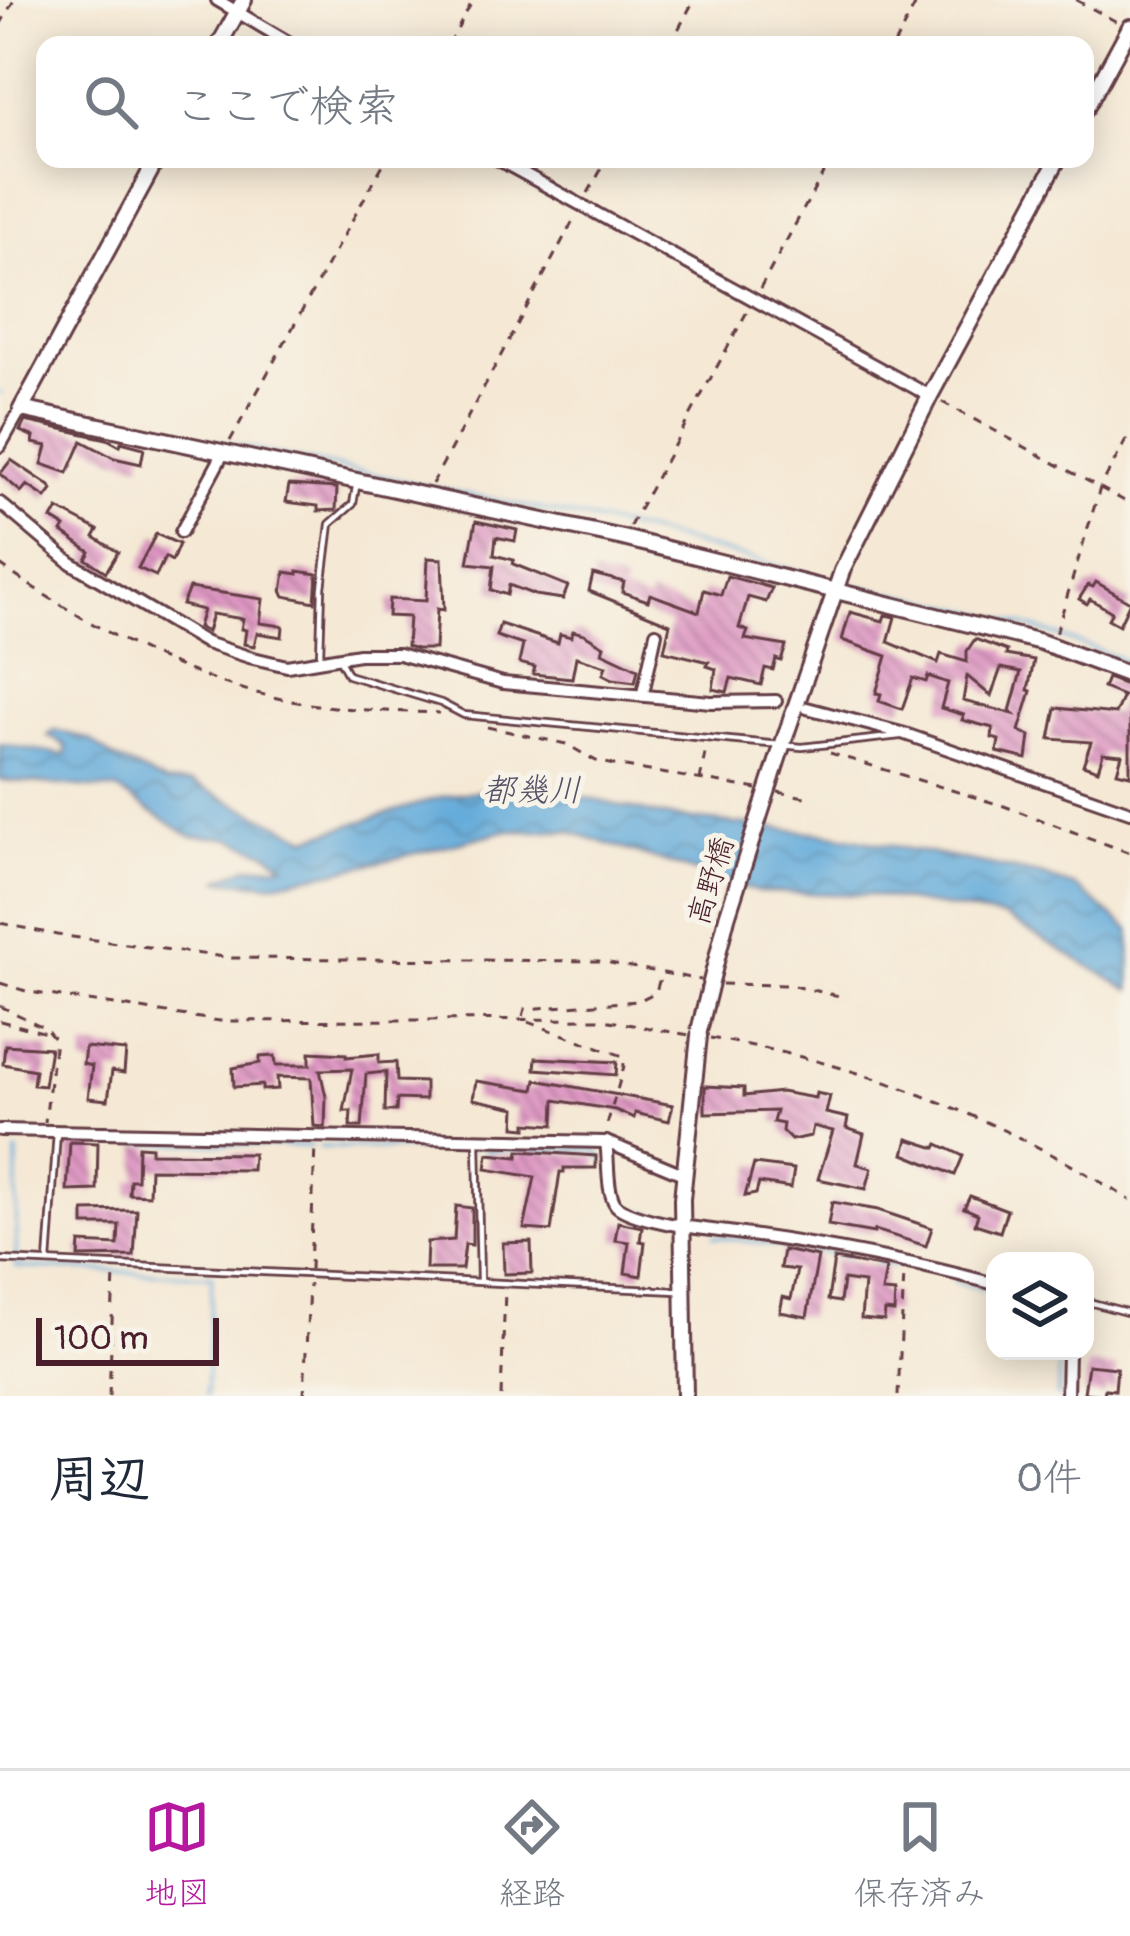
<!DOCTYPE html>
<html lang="ja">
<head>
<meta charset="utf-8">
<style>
	:root { --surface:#fff; --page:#f2f2f3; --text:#1f2937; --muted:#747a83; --line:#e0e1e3; --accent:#b5179e }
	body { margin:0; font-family:Pangolin,"Klee One",sans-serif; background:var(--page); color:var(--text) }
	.controls { position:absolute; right:36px; bottom:36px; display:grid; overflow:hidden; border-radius:24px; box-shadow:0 6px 30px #0003 }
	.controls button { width:108px; height:108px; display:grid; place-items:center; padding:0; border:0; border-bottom:3px solid var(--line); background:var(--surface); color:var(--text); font:60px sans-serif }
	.scale { position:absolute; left:36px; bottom:30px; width:183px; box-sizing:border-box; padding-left:12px; border:6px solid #4a1f2b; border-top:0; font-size:33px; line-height:42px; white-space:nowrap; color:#4a1f2b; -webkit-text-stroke:9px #f7f3e8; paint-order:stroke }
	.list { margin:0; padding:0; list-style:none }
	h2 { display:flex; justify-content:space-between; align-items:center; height:156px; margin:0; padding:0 48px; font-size:51px }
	h2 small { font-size:39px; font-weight:400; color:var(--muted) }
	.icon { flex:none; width:66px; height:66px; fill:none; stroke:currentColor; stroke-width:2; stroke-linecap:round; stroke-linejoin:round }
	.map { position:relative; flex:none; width:1130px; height:1396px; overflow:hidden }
	.search { position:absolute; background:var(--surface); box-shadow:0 6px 30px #0003; left:36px; right:36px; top:36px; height:132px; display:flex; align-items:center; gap:30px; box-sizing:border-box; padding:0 42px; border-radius:24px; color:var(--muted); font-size:45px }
	.sheet { height:372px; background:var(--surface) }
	nav { display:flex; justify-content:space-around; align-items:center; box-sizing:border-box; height:168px; border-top:3px solid var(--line); background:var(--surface); font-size:33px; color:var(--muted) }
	nav a { display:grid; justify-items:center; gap:6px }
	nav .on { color:var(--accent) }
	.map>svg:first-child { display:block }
	.water { fill:url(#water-waves); stroke:#566582; stroke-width:3 }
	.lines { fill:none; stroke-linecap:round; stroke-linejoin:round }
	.stream { stroke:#63abda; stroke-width:3 }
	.building { fill:url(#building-back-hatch); fill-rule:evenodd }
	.service-casing { stroke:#643d44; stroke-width:10 }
	.minor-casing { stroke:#643d44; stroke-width:16 }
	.tertiary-casing { stroke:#643d44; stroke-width:20 }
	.path { stroke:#643d44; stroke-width:3; stroke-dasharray:9 9; stroke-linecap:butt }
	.service { stroke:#fff; stroke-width:4.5 }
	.minor { stroke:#fff; stroke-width:10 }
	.tertiary { stroke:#fff; stroke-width:14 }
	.tertiary-bridge-casing { stroke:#643d44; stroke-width:20; stroke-linecap:butt }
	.tertiary-bridge { stroke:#fff; stroke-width:14 }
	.labels { text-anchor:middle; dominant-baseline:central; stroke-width:10; stroke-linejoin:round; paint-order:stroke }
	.street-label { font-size:30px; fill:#4a1f2b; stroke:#f7f3e8 }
	.water-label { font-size:33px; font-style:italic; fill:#535068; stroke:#f7f3e8 }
</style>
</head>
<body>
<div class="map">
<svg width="1130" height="1396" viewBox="0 0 1130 1396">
	<defs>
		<pattern id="water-waves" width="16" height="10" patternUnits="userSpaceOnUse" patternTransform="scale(3)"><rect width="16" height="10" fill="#63abda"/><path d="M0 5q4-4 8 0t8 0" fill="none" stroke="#548bb1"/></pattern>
		<pattern id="building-back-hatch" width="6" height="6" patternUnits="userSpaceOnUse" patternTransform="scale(3)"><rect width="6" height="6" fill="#de98c3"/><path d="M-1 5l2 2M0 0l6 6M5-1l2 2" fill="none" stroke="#b67b9f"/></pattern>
	</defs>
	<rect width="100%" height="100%" fill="#f7f3e8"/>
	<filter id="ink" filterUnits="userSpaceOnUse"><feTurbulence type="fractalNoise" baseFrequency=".00833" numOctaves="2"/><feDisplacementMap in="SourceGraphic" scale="24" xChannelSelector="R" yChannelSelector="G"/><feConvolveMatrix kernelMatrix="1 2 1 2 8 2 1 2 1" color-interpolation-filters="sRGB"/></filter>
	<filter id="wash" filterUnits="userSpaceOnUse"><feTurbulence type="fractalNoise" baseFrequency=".004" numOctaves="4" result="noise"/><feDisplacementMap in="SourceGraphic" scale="48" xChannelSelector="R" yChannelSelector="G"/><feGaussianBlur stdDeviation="2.7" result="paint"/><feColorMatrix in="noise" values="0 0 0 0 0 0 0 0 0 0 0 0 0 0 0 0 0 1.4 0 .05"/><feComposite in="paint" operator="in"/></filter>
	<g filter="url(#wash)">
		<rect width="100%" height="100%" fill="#f5e8d4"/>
		<path class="water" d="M 55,730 L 91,740 L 112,757 L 166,783 L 192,783 L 308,838 L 441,797 L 523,783 L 663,816 L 838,835 L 1040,875 L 1076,887 L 1130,930 L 1130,990 L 1004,917 L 870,895 L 758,892 L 568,831 L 504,831 L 376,863 L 269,884 L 218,880 L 247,867 L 284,865 L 269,853 L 229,838 L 190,836 L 117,790 L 0,780 L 0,744 L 66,755 L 66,746 L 48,736 Z"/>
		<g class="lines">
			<g class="stream">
				<path d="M 0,392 L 1,393"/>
				<path d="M 43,406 L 649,532 L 825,579"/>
				<path d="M 854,586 C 949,602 1041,626 1130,663"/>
				<path d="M 64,1141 L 311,1146"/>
				<path d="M 320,1147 L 471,1150"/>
				<path d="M 483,1150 L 589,1149 L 596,1150 L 603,1159"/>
				<path d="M 17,1152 L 16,1267 L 212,1276 L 206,1396"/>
				<path d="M 639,1211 L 665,1217"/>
				<path d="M 714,1236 L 849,1256"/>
				<path d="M 876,1262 L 895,1266"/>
				<path d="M 954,1281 L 995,1293"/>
				<path d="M 1058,1396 L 1059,1351"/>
			</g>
		</g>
		<g id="blocks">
			<g class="building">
				<path d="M 25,421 L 107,439 L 120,446 L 121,442 L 144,448 L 141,464 L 114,458 L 82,441 L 68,473 L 42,464 L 47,446 L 33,443 L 34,437 L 20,431 Z"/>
				<path d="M 11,460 L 50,486 L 52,490 L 46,498 L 27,485 L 21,492 L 0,474 Z"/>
				<path d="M 289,485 L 337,488 L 336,510 L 318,511 L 318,506 L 286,502 Z"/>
				<path d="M 58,509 L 98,530 L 94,537 L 118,552 L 106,572 L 86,559 L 90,552 L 62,532 L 65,527 L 52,519 Z"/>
				<path d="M 476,521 L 517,530 L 515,541 L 496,537 L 494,555 L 514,560 L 513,564 L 568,586 L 563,599 L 535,595 L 509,585 L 507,595 L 491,590 L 494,566 L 468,563 Z"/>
				<path d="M 156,534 L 179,544 L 172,561 L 165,557 L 156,576 L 138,568 Z"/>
				<path d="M 428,558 L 442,559 L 444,610 L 437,609 L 435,649 L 417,649 L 407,646 L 409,617 L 388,616 L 389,599 L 426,601 Z"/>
				<path d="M 298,571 L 317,574 L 315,602 L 284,596 L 282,592 L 285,572 L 298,574 Z"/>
				<path d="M 593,574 L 624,582 L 622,592 L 648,601 L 650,594 L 699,612 L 704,590 L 721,595 L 727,576 L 772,588 L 766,602 L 748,597 L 739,628 L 748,631 L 745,639 L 786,646 L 781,661 L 776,659 L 773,670 L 765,668 L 761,685 L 731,678 L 727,692 L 713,689 L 716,669 L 707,666 L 709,662 L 664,651 L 670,624 L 589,591 Z"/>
				<path d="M 1096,582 L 1130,602 L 1119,625 L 1108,619 L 1112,612 L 1090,599 L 1087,604 L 1079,599 L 1088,585 L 1093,587 Z"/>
				<path d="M 189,588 L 263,599 L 260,623 L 283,626 L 282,637 L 257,633 L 254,646 L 244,644 L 246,630 L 241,629 L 243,619 L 212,614 L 207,632 L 198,627 L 203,610 L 182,605 Z"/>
				<path d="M 850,612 L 883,621 L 885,615 L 895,617 L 888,642 L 938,663 L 941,654 L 967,662 L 967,651 L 975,639 L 1007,651 L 1006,655 L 1034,660 L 1028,690 L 1031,691 L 1019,731 L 1030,736 L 1027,759 L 997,752 L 999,740 L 992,738 L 993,728 L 962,720 L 964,715 L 941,708 L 948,683 L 928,676 L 926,682 L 913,678 L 902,709 L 879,701 L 881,694 L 876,693 L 887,656 L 842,640 ZM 1001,668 L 1021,672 L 1010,711 L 1013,714 L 963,701 L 967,676 L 991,696 Z"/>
				<path d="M 500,624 L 558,643 L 560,634 L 571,637 L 573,631 L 584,634 L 604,646 L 602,652 L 638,669 L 635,682 L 613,679 L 603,674 L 606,666 L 576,657 L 572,678 L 533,674 L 535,667 L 519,663 L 523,645 L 496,636 Z"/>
				<path d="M 1107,678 L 1130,686 L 1130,775 L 1117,772 L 1122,755 L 1103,753 L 1098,770 L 1083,765 L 1091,742 L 1050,739 L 1056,708 L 1115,714 L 1123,696 L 1103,688 Z"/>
				<path d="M 5,1045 L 50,1048 L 44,1086 L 33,1085 L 35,1070 L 3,1064 Z"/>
				<path d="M 85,1047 L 126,1051 L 124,1073 L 112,1071 L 108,1100 L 88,1098 L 92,1066 L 83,1064 Z"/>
				<path d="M 310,1052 L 346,1054 L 346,1057 L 379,1054 L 379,1063 L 396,1062 L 397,1081 L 425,1082 L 425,1100 L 397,1099 L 396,1111 L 385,1111 L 386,1072 L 366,1074 L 362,1127 L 350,1127 L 351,1111 L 344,1111 L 352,1069 L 320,1070 L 326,1097 L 325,1127 L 314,1126 L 311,1078 L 277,1077 L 278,1089 L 262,1090 L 262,1085 L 234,1087 L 233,1068 L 260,1063 L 260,1057 L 275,1056 L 276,1065 L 310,1065 Z"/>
				<path d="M 536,1058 L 617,1062 L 616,1075 L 535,1069 Z"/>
				<path d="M 536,1080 L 673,1105 L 669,1121 L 635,1113 L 634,1118 L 615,1110 L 555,1100 L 554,1125 L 527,1123 L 527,1128 L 515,1127 L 516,1108 L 473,1099 L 476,1081 L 534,1090 Z"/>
				<path d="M 705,1086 L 744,1088 L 744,1096 L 781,1092 L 815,1098 L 816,1093 L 830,1096 L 826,1113 L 848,1118 L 846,1128 L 864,1134 L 857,1164 L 872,1168 L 866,1189 L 818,1179 L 833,1131 L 813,1126 L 811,1136 L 791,1140 L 782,1131 L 783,1124 L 773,1122 L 776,1111 L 705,1113 Z"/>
				<path d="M 908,1139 L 936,1148 L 938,1144 L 963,1156 L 955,1175 L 904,1154 Z"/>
				<path d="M 70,1142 L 98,1143 L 97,1190 L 67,1191 Z"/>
				<path d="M 138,1146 L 151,1147 L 151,1153 L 253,1154 L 252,1170 L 150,1169 L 149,1195 L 129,1194 L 130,1180 L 137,1180 Z"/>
				<path d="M 519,1151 L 596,1156 L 596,1168 L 564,1168 L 564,1172 L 560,1172 L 551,1231 L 524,1229 L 535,1177 L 486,1169 L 488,1154 L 518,1157 Z"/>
				<path d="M 754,1164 L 794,1169 L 791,1188 L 759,1183 L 756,1194 L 745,1196 Z"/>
				<path d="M 970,1196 L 1007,1210 L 1000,1232 L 975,1224 L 978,1214 L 964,1208 Z"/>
				<path d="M 832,1202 L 878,1210 L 932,1228 L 926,1246 L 875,1230 L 874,1233 L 828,1225 Z"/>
				<path d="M 456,1206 L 472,1208 L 472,1245 L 465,1244 L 462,1269 L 426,1269 L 427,1242 L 454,1240 Z"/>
				<path d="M 137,1210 L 134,1256 L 79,1257 L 80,1243 L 118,1245 L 119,1225 L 84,1225 L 84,1211 Z"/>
				<path d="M 618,1222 L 642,1227 L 640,1241 L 645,1242 L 641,1276 L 625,1273 L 629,1242 L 615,1240 Z"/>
				<path d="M 531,1242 L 532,1273 L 504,1274 L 503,1243 Z"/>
				<path d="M 783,1250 L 818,1257 L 807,1317 L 780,1312 L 783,1297 L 791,1299 L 797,1270 L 780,1268 Z"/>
				<path d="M 834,1259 L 886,1268 L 882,1292 L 895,1293 L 894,1312 L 885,1311 L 884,1321 L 861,1319 L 864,1283 L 843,1280 L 840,1302 L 828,1300 Z"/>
				<path d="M 1088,1365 L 1117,1368 L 1115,1390 L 1105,1389 L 1104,1395 L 1084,1393 Z"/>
			</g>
		</g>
	</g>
	<g filter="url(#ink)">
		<use href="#blocks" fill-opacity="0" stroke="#643d44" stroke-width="3"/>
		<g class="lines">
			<defs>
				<g id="service">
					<path d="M 320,656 L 322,588 L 330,524 L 353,504 L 356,487"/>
					<path d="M 338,657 L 348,675 L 441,703 L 464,715 L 802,747 L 900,736"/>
					<path d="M 477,1142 L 480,1280"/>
					<path d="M 0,1260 L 678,1291"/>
					<path d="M 48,1262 L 57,1132"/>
					<path d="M 1085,1301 L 1130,1313"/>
				</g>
				<g id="minor">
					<path d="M 217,0 L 293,45"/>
					<path d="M 497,159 L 930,396"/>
					<path d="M 0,446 L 21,409"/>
					<path d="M 0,503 L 71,563 L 206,643 L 249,657 L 287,666 L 359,654 L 399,654 L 503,683 L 711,702 L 776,701"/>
					<path d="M 181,532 L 224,452"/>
					<path d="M 643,693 L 656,633"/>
					<path d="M 807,708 L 905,734 L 1130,812"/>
					<path d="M 0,1130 L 606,1142 L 683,1174"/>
					<path d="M 606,1142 C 609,1158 606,1193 616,1205 C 627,1217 679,1226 696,1228 C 798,1240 895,1257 995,1284"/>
					<path d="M 1067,1396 L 1068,1351"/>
				</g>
				<g id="tertiary">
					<path d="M 219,45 L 244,0"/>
					<path d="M 1085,110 L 1130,27"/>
					<path d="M 157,159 L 21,409 L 623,538 L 1041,642 L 1130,675"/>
					<path d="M 781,749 L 842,571 L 930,396 L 1058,159"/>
					<path d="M 685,1396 L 682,1199 L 699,1036"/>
				</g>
			</defs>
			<use href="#service" class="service-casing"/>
			<use href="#minor" class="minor-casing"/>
			<use href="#tertiary" class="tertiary-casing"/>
			<g class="path">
				<path d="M 1076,0 L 1117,22"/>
				<path d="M 0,25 L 14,0"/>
				<path d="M 449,45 L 473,0"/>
				<path d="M 670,45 L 694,0"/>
				<path d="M 894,45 L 918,0"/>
				<path d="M 588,193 L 607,159"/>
				<path d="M 760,289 L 831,159"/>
				<path d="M 942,402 L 1130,504"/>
				<path d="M 230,441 L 386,159"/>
				<path d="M 432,484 L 575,217"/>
				<path d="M 630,526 L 749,308"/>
				<path d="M 0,565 C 82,622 176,675 273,697 C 328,710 384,711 439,713"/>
				<path d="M 1056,633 L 1100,488 L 1130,433"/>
				<path d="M 487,727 L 566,744 L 596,761 L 614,765 L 757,789"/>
				<path d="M 830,753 L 1004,806 L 1130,853"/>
				<path d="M 700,780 L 706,748"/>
				<path d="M 778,792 L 805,797"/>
				<path d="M 0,923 L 57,935 L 232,958 L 599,961 L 701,980"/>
				<path d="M 0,983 L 29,992 L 220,1021 L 599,1019 L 689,1035"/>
				<path d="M 722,984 L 789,985 L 844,997"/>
				<path d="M 0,1006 L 45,1028 L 55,1040 L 45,1122"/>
				<path d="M 523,1016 L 525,1009 L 638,1001 L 656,992 L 661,974"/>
				<path d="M 0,1021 L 50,1034"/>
				<path d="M 528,1022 L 623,1056 L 624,1066 L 606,1128"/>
				<path d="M 710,1038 C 862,1063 1000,1118 1130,1200"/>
				<path d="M 310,1269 L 315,1146"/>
				<path d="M 109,1396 L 114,1274"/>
				<path d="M 304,1396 L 309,1284"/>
				<path d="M 501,1396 L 505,1291"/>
				<path d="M 898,1396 L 904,1274"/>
			</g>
			<use href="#service" class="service"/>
			<use href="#minor" class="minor"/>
			<use href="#tertiary" class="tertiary"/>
			<defs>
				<path id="tertiary-bridge" d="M 699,1031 L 727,917 L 781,749"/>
			</defs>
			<use href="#tertiary-bridge" class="tertiary-bridge-casing"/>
			<use href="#tertiary-bridge" class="tertiary-bridge"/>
		</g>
	</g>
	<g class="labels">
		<g class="street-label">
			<text transform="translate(711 881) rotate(-73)">高野橋</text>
		</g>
		<g class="water-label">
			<text x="532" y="790">都幾川</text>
		</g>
	</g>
</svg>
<div class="controls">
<button><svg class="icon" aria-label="layers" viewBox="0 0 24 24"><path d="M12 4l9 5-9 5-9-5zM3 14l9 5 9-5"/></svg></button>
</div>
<div class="scale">100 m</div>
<div class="search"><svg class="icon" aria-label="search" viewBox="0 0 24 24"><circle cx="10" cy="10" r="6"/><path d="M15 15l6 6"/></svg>ここで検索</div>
</div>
<section class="sheet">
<h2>周辺<small>0件</small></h2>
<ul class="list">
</ul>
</section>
<nav>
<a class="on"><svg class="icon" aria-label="map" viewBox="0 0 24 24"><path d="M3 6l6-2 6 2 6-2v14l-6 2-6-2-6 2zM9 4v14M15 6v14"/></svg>地図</a>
<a><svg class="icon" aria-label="directions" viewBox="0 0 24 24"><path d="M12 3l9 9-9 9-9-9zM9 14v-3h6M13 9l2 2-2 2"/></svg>経路</a>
<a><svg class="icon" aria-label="saved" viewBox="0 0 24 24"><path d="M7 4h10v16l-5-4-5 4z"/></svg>保存済み</a>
</nav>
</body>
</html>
